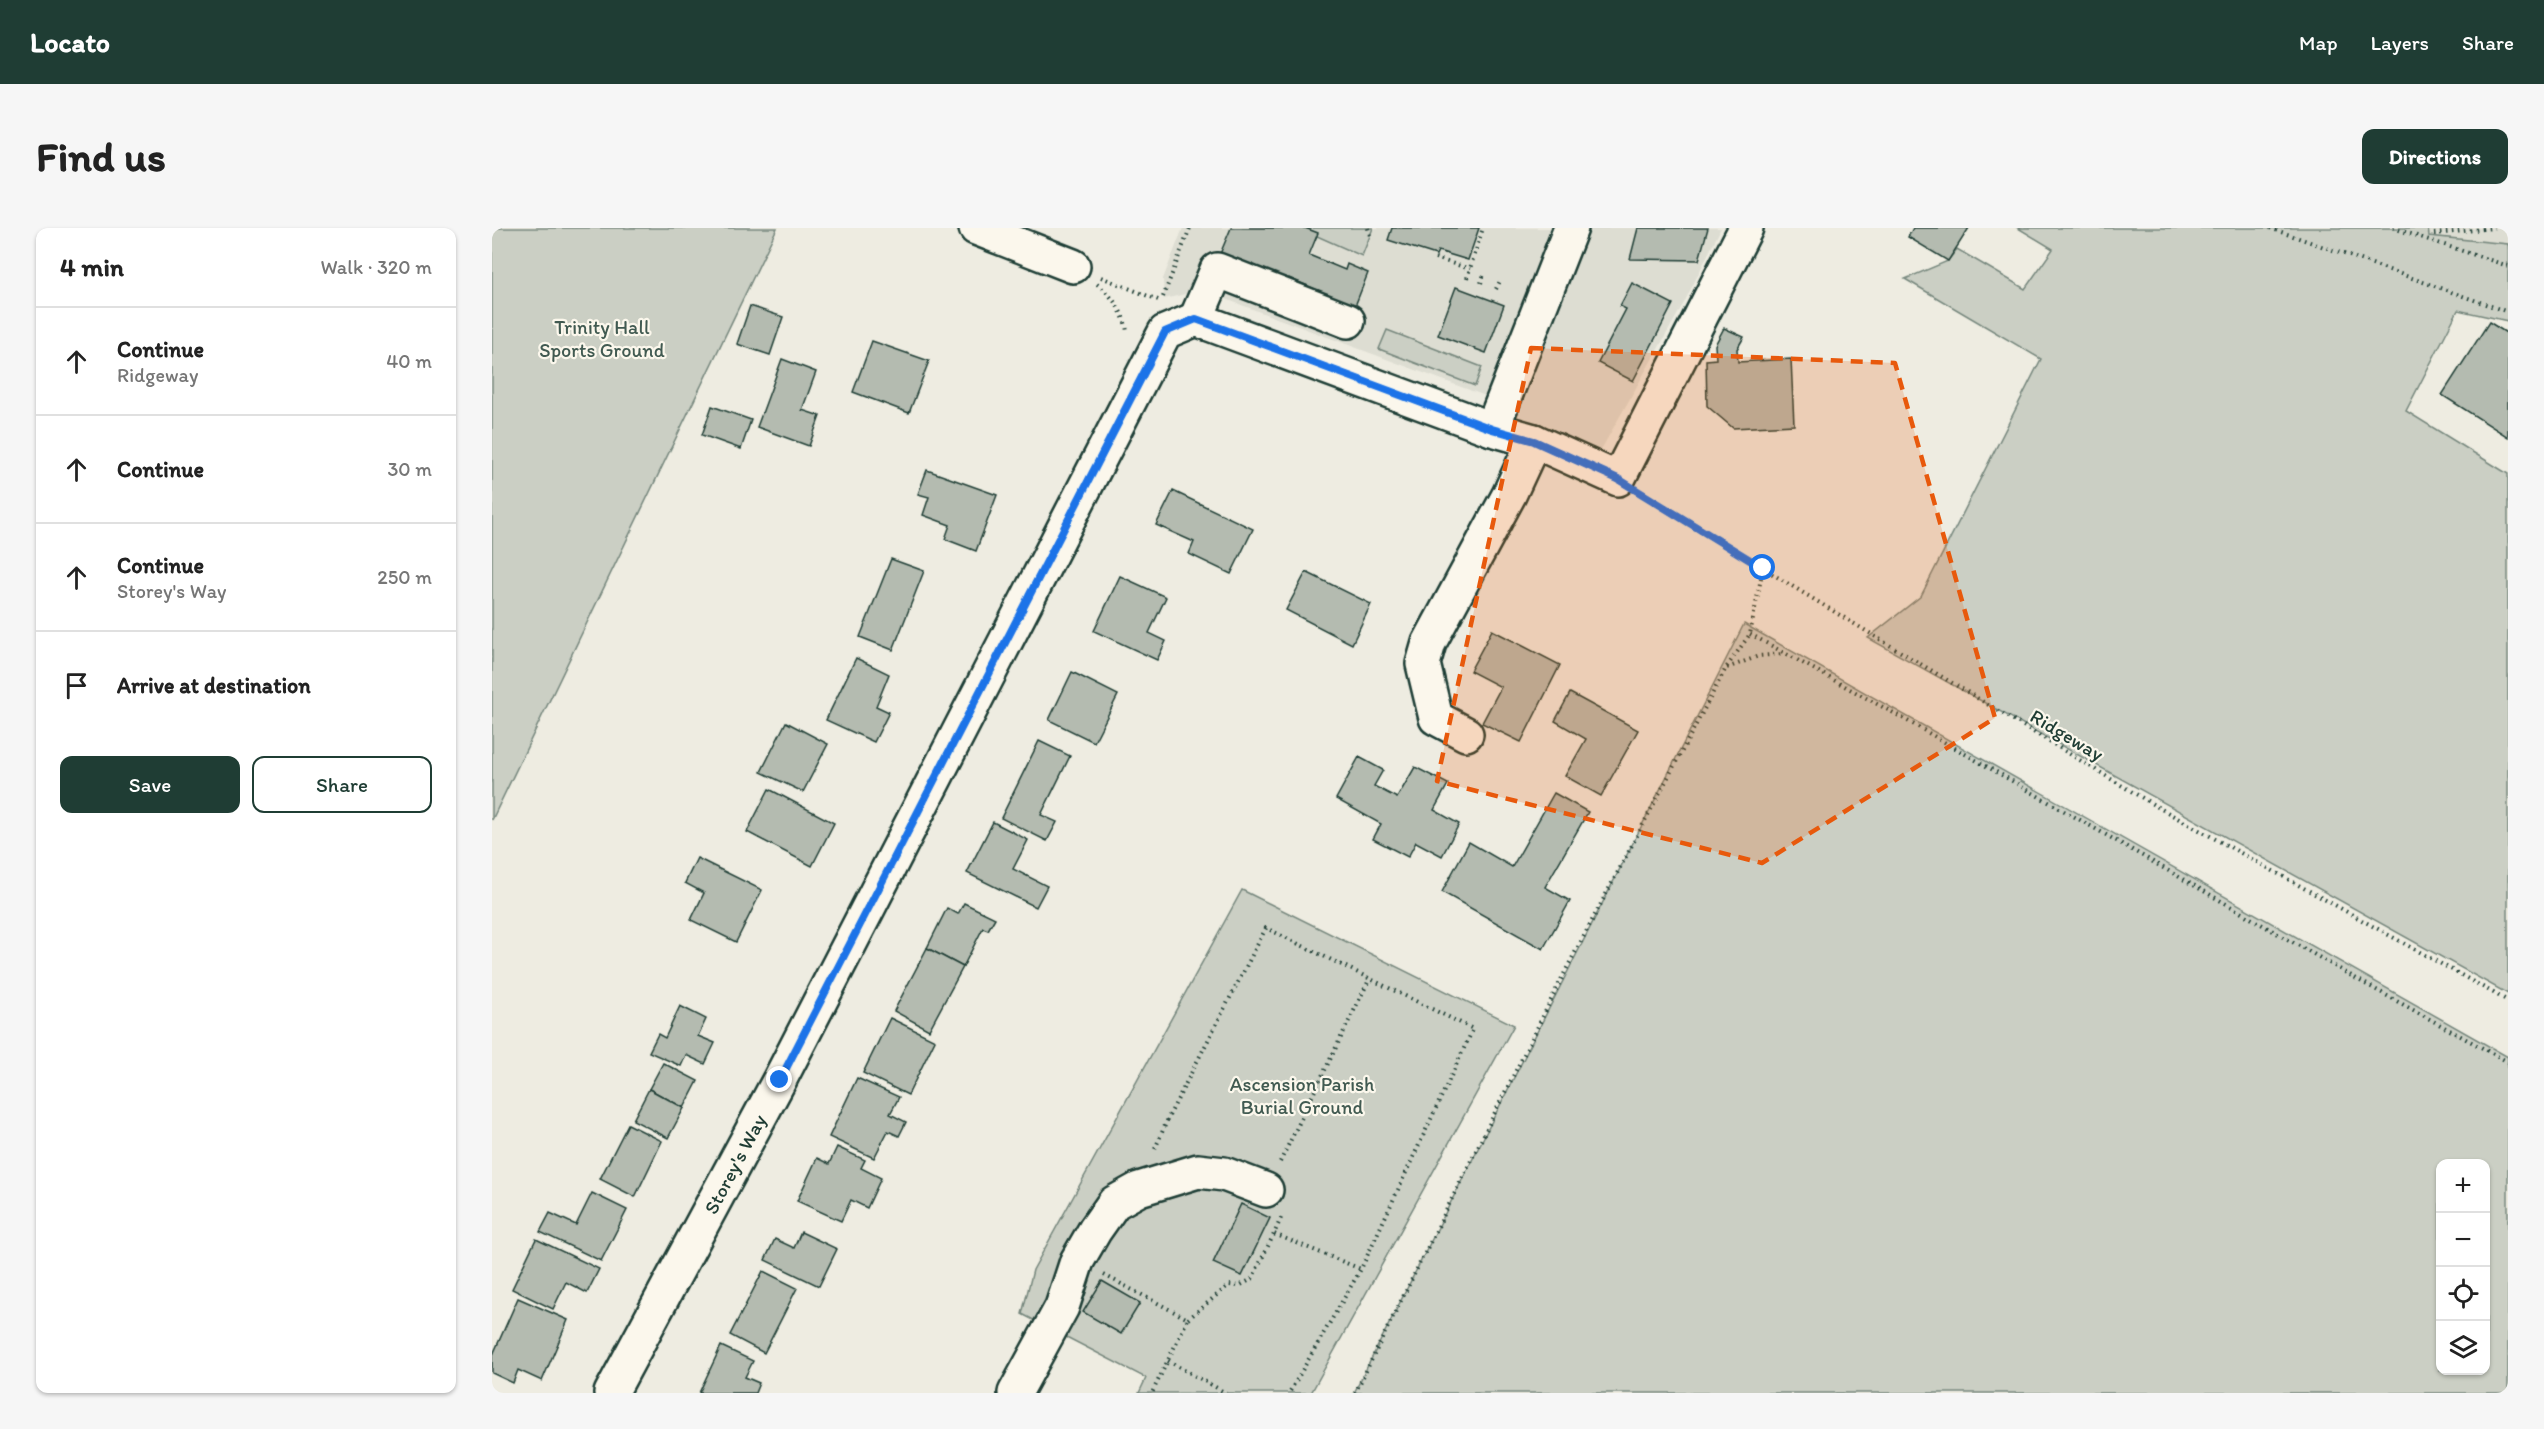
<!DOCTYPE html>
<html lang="en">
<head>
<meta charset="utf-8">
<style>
	:root { --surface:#fff; --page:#f6f6f6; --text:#222; --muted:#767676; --line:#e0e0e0; --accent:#1f3d34 }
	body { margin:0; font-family:Itim,sans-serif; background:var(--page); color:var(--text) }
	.controls { position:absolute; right:18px; bottom:18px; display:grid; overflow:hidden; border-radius:12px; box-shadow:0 2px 4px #0004 }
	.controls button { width:54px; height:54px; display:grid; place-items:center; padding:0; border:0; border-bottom:2px solid var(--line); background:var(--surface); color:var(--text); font:30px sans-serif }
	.stop { position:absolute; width:18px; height:18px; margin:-14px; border:4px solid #1a73e8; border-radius:50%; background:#fff }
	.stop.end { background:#1a73e8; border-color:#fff; box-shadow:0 2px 6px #0008 }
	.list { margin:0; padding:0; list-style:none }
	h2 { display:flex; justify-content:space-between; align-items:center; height:78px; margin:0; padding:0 24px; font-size:26px }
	h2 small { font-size:20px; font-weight:400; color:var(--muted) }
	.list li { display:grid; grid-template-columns:39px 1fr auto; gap:18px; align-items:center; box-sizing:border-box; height:108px; padding:0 24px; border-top:2px solid var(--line) }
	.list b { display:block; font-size:22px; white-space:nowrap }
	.list p { margin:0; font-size:20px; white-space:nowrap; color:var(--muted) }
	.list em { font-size:20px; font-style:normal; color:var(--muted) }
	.actions { display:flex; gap:12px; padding:18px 24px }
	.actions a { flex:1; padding:14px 0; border:2px solid var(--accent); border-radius:12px; text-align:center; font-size:21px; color:var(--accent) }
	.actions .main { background:var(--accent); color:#fff }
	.icon { flex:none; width:33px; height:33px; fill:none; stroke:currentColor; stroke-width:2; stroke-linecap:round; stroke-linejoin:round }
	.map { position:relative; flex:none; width:2016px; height:1165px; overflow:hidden; border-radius:12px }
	header { display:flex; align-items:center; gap:36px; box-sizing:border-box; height:84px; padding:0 30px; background:var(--accent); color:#fff }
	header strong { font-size:28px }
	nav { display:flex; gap:33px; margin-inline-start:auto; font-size:21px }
	.intro { display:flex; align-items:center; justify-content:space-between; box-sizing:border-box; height:144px; padding:0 36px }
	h1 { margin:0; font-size:42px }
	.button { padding:15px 27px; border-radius:12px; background:var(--accent); color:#fff; font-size:21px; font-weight:700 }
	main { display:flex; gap:36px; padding:0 36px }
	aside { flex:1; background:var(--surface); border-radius:12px; box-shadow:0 2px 4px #0004 }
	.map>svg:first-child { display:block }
	.built { fill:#ddddd2 }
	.green { fill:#cbcfc4; stroke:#75867c; stroke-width:1.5; fill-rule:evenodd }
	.building { fill:#b4bbb0; stroke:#1f3d34; stroke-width:1.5 }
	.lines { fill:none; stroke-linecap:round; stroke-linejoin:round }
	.minor-casing { stroke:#1f3d34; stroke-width:38 }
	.path { stroke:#1f3d34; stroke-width:4; stroke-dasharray:1.5 4.5; stroke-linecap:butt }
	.minor { stroke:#fbf7ec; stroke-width:33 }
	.route { stroke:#1a73e8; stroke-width:8 }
	.marked { fill:#e8590c; fill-opacity:0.2; stroke:#e8590c; stroke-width:4.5; stroke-dasharray:12 8; stroke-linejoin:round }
	.labels { text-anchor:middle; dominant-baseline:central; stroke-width:4.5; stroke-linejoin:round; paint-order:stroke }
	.park-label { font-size:20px; fill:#415a51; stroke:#fbf7ec }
	.street-label { font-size:20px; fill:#1f3d34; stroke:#fbf7ec }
</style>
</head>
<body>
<header>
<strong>Locato</strong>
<nav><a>Map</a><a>Layers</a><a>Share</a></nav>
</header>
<div class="intro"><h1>Find us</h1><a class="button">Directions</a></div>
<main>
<aside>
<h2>4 min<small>Walk · 320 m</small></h2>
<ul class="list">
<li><svg class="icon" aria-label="ahead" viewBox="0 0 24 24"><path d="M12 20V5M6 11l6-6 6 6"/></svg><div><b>Continue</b><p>Ridgeway</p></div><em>40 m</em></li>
<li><svg class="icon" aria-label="ahead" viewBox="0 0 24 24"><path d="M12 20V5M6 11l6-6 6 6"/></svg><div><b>Continue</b></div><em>30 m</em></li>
<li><svg class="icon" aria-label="ahead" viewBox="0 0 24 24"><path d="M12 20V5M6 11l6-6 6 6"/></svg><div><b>Continue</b><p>Storey's Way</p></div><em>250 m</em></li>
<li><svg class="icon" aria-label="arrive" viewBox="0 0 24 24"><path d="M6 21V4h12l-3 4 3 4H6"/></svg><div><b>Arrive at destination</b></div></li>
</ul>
<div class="actions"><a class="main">Save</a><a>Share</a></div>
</aside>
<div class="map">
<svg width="2016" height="1165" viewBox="0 0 2016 1165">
	<rect width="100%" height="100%" fill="#eeece1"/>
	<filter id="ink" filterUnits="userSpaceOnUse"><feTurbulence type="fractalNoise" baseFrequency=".0167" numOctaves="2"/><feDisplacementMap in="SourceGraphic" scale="12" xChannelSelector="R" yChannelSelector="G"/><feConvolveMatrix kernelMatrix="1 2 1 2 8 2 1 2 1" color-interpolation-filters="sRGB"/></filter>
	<g filter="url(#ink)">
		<g class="built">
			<path d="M 691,0 L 1229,0 L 1193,73 L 1101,236 L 1013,208 L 1023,179 L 715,64 L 706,63 L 672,71 L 671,51 Z"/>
			<path d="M 1810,0 L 2016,0 L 2016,58 Z"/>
		</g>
		<g class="green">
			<path d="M 0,0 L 285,0 L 0,592 Z"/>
			<path d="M 813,0 L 881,0 L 870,28 L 825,8 L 825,5 Z"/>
			<path d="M 1526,0 L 1936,0 L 1937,8 L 2016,16 L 2016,93 L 1966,82 L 1914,183 L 2016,246 L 2016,766 L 1376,410 L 1429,368 L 1549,131 L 1413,51 L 1456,33 L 1465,21 L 1533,61 L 1561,21 Z"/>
			<path d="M 895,102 L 990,139 L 983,158 L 887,121 Z"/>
			<path d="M 1252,396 L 2016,829 L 2016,1165 L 862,1165 ZM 1948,936 L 1994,936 L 1994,1142 L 1948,1142 Z"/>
			<path d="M 750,662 L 1022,797 L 819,1165 L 647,1165 L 654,1150 L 530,1086 L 541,1042 Z"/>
		</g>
		<g class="building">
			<path d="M 739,0 L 813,0 L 826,5 L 817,27 L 853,42 L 855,36 L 876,45 L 863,78 L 797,50 L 796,53 L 728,26 Z"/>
			<path d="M 900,0 L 987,0 L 976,32 L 946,23 L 944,27 L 896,12 Z"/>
			<path d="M 1146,0 L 1216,0 L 1207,32 L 1138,31 Z"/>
			<path d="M 1421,0 L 1477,0 L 1456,33 L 1416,9 Z"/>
			<path d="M 1140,55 L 1181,76 L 1141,153 L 1106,135 L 1134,81 L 1128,78 Z"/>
			<path d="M 964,59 L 1012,77 L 994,125 L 946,107 Z"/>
			<path d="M 258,78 L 291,89 L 278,127 L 245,116 Z"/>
			<path d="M 1997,94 L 2016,106 L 2016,209 L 1950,167 Z"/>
			<path d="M 1232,100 L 1252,109 L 1245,121 L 1246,134 L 1299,131 L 1302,197 L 1241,200 L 1215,178 L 1214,132 L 1224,131 L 1223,117 Z"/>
			<path d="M 380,113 L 437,133 L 417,185 L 361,164 Z"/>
			<path d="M 290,131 L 324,144 L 310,182 L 328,188 L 317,218 L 265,199 Z"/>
			<path d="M 220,178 L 259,192 L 249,221 L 210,207 Z"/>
			<path d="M 435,242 L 505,267 L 484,323 L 453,311 L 458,297 L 431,287 L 437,269 L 426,266 Z"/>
			<path d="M 681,263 L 761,301 L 739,346 L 697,326 L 702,314 L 664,297 Z"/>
			<path d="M 399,331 L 432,343 L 401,422 L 368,409 Z"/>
			<path d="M 814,344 L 879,376 L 860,416 L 794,382 Z"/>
			<path d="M 628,348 L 674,369 L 657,405 L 674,413 L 665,432 L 602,403 Z"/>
			<path d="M 1000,402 L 1068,437 L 1029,514 L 990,495 L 1009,459 L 978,443 Z"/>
			<path d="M 364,430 L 397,446 L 384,478 L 397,484 L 382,514 L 334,492 Z"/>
			<path d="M 580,444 L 626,467 L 602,514 L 557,492 Z"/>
			<path d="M 1078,465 L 1146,502 L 1109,568 L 1073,548 L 1094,511 L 1063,493 Z"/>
			<path d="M 294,494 L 336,516 L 311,564 L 269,544 Z"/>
			<path d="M 547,513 L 578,528 L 549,587 L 565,594 L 555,613 L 509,590 Z"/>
			<path d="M 867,529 L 891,542 L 882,558 L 905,570 L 923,539 L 956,556 L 942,582 L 967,596 L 950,628 L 924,614 L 916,629 L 881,611 L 889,596 L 844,571 Z"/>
			<path d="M 277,561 L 342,595 L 320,638 L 255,604 Z"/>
			<path d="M 1062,565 L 1096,584 L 1053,659 L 1078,673 L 1051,721 L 950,664 L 977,614 L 1020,639 Z"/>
			<path d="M 501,594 L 536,612 L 521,641 L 555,658 L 544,679 L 475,645 Z"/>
			<path d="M 205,630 L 270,662 L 244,714 L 199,692 L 212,665 L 193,655 Z"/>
			<path d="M 472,675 L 503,690 L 496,702 L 491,700 L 471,739 L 435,720 L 455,680 L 466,686 Z"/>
			<path d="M 435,720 L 471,739 L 437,802 L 402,783 Z"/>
			<path d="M 188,778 L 214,791 L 206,808 L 223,815 L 213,836 L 194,827 L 189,838 L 157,824 L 166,806 L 173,810 Z"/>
			<path d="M 398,790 L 443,812 L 416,867 L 371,845 Z"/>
			<path d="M 171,835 L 206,853 L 192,880 L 157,861 Z"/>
			<path d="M 365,850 L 407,869 L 398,886 L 414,894 L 407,908 L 396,903 L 382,930 L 337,909 Z"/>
			<path d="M 157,861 L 192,880 L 176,910 L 141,892 Z"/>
			<path d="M 136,896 L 170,913 L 143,969 L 108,951 Z"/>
			<path d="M 345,919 L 373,932 L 369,940 L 389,950 L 375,980 L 359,972 L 349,993 L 305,973 L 325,930 L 337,936 Z"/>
			<path d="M 100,965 L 135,982 L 109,1033 L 48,1004 L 58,985 L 84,997 Z"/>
			<path d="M 749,976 L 778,990 L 750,1048 L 721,1035 Z"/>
			<path d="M 309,1004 L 345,1021 L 327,1058 L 273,1032 L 283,1011 L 302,1020 Z"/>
			<path d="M 44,1011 L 107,1041 L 95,1065 L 74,1054 L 61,1081 L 20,1061 Z"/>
			<path d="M 271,1043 L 305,1060 L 272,1125 L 238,1107 Z"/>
			<path d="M 610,1053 L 648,1075 L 629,1106 L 591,1084 Z"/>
			<path d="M 26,1070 L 76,1092 L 50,1153 L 26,1142 L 21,1155 L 0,1145 L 0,1129 Z"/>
			<path d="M 229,1118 L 261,1133 L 253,1149 L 267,1155 L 263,1165 L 207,1165 Z"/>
		</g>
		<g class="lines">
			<defs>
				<g id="minor">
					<path d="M 484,0 L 581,38"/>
					<path d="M 704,91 L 725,42 L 856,93"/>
					<path d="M 1000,201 L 1079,0"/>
					<path d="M 974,506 L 944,490 L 931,436 L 937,415 L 1017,267 L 1042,213"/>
					<path d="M 119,1165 L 288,851 L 673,104 L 704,91 L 1000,201 L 1042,213 L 1126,251 L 1254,0"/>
					<path d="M 523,1165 L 570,1079 L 585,1033 L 603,1002 L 622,975 L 647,961 L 706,943 L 732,946 L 774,962"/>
				</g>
			</defs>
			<use href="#minor" class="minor-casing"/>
			<g class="path">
				<path d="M 876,0 L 878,8"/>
				<path d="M 1778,0 L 2016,84"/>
				<path d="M 1901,0 L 2016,38"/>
				<path d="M 1942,0 L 1942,6 L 2002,0"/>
				<path d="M 943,30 L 978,41"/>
				<path d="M 609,49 L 666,72"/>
				<path d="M 975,50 L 991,0"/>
				<path d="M 989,55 L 992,46"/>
				<path d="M 605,56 C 620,67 633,86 635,104"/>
				<path d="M 1004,61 L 1008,53"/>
				<path d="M 671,69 L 698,0"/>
				<path d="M 1152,267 L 1313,366 L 1662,577 L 2016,773"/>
				<path d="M 1258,406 L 1407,488 L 1870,754 L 2016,834"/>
				<path d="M 1235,440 L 1267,428 L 1291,426"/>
				<path d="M 663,921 L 677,888 L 774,700 L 981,801 L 869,1041 L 797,1165"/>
				<path d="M 788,934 L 877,752"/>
				<path d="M 789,990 L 782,1006 L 869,1041"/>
				<path d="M 612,1047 L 696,1091 L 660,1165"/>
				<path d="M 696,1091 L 737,1057 L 747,1058 L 760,1051 L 782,1006"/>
				<path d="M 676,1133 L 734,1165"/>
				<path d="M 863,1165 L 1077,736 L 1234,440 L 1258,406 L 1271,340"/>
			</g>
			<use href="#minor" class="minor"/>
		</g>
	</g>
	<g class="lines" filter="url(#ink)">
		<path class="route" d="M 288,852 L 673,104 L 704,91 L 1000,201 L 1042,213 L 1126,251 L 1271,340"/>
	</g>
	<path class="marked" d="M 1039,120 L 1403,135 L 1503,490 L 1270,635 L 945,553 Z"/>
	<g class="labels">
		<g class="park-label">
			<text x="110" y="99">Trinity Hall<tspan x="110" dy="23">Sports Ground</tspan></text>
			<text x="810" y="856">Ascension Parish<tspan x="810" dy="23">Burial Ground</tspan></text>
		</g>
		<g class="street-label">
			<text transform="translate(1575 507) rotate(31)">Ridgeway</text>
			<text transform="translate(243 936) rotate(-62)">Storey's Way</text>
		</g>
	</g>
</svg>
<div class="controls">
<button>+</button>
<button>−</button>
<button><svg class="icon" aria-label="locate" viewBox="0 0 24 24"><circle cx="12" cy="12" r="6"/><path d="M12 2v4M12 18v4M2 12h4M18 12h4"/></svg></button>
<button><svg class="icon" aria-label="layers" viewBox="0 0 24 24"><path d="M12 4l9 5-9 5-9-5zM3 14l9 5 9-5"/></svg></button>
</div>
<div class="stop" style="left:1271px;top:340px"></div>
<div class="stop end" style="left:288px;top:852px"></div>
</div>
</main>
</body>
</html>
